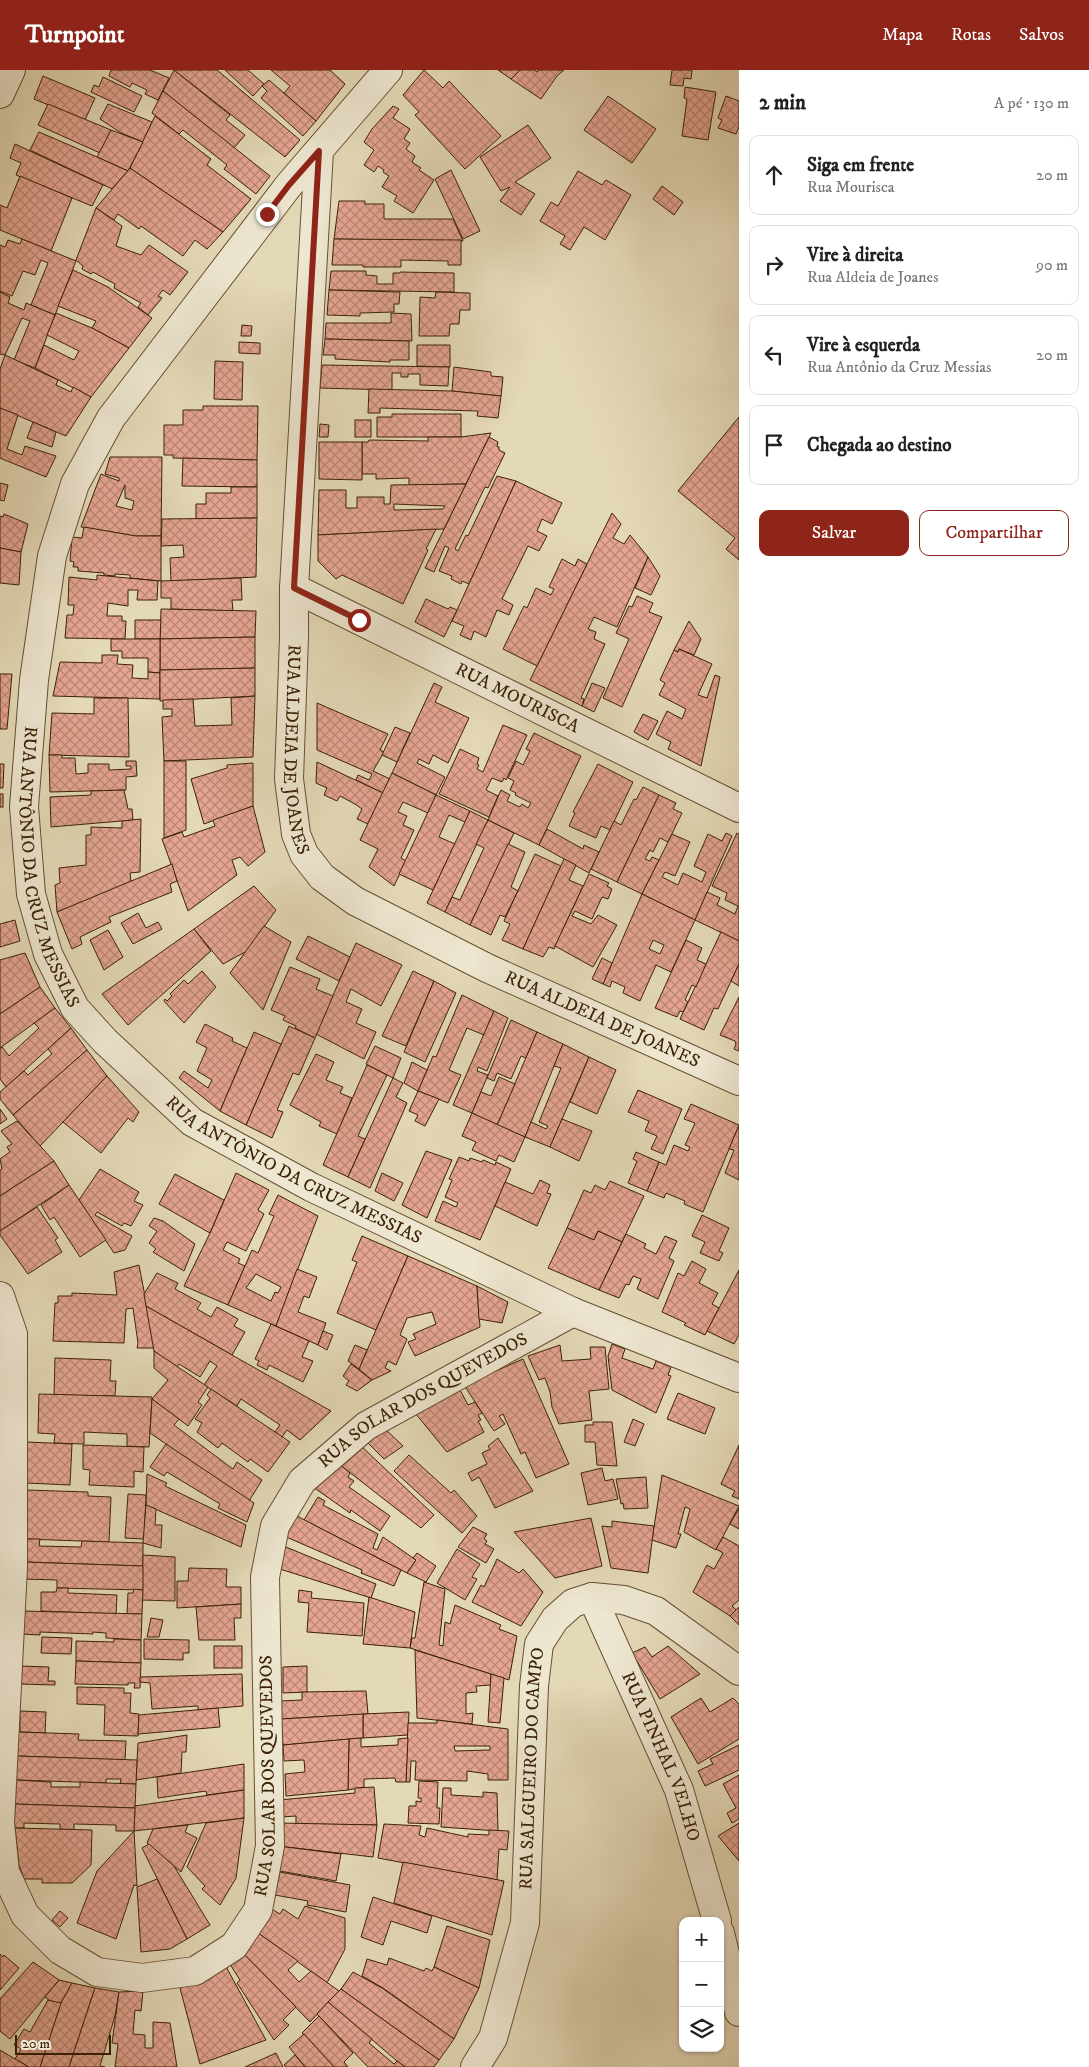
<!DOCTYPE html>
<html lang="pt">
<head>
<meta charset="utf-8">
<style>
	:root { --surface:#fff; --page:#f2f2f2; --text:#222; --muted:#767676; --line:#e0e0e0; --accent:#8f2418 }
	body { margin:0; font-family:"IM FELL DW Pica",serif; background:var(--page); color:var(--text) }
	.controls { position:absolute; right:15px; bottom:15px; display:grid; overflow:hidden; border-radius:10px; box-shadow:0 1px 4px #0004 }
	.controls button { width:45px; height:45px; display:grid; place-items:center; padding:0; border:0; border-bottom:1px solid var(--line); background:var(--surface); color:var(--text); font:25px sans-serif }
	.scale { position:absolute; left:15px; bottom:12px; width:96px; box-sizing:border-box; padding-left:5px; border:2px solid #3c2105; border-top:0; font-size:14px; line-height:18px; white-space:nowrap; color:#3c2105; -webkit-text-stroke:4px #ede6d0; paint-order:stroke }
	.stop { position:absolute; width:15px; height:15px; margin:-11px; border:4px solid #8f2418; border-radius:50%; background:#fff }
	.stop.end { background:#8f2418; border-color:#fff; box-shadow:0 1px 5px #0008 }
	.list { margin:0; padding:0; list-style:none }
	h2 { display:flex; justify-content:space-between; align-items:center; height:65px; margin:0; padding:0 20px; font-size:21px }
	h2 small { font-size:16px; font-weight:400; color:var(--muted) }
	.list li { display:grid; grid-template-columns:32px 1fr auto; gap:15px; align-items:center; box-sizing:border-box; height:80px; margin:0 10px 10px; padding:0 10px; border:1px solid var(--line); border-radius:10px }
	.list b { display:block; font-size:19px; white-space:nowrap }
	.list p { margin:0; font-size:16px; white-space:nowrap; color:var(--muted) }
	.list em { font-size:16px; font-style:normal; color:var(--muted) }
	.actions { display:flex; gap:10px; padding:15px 20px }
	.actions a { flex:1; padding:11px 0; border:1px solid var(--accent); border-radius:10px; text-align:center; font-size:18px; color:var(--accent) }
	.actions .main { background:var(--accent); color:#fff }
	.icon { flex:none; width:28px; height:28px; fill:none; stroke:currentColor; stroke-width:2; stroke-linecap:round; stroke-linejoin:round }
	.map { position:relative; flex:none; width:739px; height:1997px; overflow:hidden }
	header { display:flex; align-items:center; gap:30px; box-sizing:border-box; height:70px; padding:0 25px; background:var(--accent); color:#fff }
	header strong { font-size:24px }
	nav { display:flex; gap:28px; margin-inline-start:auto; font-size:18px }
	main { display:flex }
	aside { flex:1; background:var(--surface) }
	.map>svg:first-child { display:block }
	.building { fill:url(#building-cross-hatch); stroke:#3c2105; fill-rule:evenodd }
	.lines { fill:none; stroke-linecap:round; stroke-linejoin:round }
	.street-casing { stroke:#664f32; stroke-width:30 }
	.street { stroke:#ede6d0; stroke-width:28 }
	.route { stroke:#8f2418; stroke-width:6 }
	.labels { text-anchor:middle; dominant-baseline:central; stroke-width:4.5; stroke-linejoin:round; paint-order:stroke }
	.street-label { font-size:18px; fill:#3c2105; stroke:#ede6d0 }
</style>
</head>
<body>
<header>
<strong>Turnpoint</strong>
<nav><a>Mapa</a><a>Rotas</a><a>Salvos</a></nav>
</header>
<main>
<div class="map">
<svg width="739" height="1997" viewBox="0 0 739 1997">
	<defs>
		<pattern id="building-cross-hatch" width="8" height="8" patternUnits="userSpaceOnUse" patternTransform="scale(1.25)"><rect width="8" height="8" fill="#e5a592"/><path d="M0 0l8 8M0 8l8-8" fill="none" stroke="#bb8675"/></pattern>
	</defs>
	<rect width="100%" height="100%" fill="#e4d9b7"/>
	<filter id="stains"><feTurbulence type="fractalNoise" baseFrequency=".004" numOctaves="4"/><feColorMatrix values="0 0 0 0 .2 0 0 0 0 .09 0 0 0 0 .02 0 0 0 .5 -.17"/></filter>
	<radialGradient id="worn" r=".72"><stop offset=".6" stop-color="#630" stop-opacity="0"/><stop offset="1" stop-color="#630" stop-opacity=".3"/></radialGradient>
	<g class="building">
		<path d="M 111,0 L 150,0 L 169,8 L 158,30 L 145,24 L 147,20 L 132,13 L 130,17 L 109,6 Z"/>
		<path d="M 174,0 L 230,45 L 226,50 L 245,65 L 234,78 L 163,21 Z"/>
		<path d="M 174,0 L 217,0 L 300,70 L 285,87 Z"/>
		<path d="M 225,0 L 248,0 L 264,14 L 253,26 Z"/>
		<path d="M 271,0 L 330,0 L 345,14 L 316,51 L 284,23 L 290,16 Z"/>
		<path d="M 424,0 L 443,18 L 449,11 L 501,66 L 465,99 L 415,45 L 419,42 L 403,25 Z"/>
		<path d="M 498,0 L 521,0 L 511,9 Z"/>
		<path d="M 520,0 L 534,0 L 537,2 L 538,0 L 564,0 L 557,6 L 541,29 L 511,9 Z"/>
		<path d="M 672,0 L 692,0 L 691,9 L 684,8 L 683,16 L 670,15 Z"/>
		<path d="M 43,6 L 95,28 L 85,50 L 34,29 Z"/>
		<path d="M 103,7 L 142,26 L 134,42 L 91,22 L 94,15 L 99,17 Z"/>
		<path d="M 269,10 L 316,51 L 303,66 L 261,28 L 267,21 L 262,16 Z"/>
		<path d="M 685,17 L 716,22 L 708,70 L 682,66 L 687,29 L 684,28 Z"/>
		<path d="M 163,21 L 270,106 L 256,124 L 224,99 L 227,95 L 183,60 L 179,64 L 152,43 Z"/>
		<path d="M 608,26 L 656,59 L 632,93 L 584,60 Z"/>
		<path d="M 726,26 L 739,31 L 739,57 L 736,64 L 718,58 L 722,50 L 718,48 Z"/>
		<path d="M 48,34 L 111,60 L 100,83 L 38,55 Z"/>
		<path d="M 108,34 L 152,52 L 143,72 L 121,63 L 100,49 Z"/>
		<path d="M 393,36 L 399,39 L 393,48 L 410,59 L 404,69 L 410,73 L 406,79 L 415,86 L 412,92 L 421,98 L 419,100 L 434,110 L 413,143 L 394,131 L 397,126 L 382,117 L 389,106 L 383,102 L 384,100 L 378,96 L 374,102 L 364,95 L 374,80 L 364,72 L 372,59 Z"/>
		<path d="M 155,46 L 211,89 L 207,95 L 251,129 L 223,162 L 130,98 Z"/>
		<path d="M 528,55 L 551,88 L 515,112 L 535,124 L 521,145 L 500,131 L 510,117 L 501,121 L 480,87 Z"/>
		<path d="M 111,60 L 143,72 L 128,101 L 97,87 Z"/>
		<path d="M 39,62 L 97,87 L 128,101 L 112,119 L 30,80 Z"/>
		<path d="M 15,74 L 103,115 L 92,136 L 16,105 L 21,93 L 10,88 Z"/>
		<path d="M 130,98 L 223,162 L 207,179 L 195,170 L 183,186 L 141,156 L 139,159 L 118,144 L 114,150 L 96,138 Z"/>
		<path d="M 451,100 L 480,161 L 463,169 L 435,109 Z"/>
		<path d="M 578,101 L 602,115 L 606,110 L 631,125 L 605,170 L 584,157 L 570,180 L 560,174 L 565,166 L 540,151 L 551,132 L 558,136 Z"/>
		<path d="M 20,106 L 72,128 L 51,181 L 0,160 L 0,135 L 7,138 Z"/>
		<path d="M 662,116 L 683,132 L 674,145 L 653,129 Z"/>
		<path d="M 339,131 L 365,131 L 365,134 L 384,134 L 384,149 L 453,149 L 463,171 L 334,169 Z"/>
		<path d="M 96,138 L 122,156 L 116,176 L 141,185 L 149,175 L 188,202 L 170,225 L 163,220 L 158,226 L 162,228 L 148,245 L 138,237 L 141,233 L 114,218 L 115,214 L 93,202 L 91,204 L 82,199 L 83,196 L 76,190 Z"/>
		<path d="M 22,169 L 76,191 L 55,245 L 31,235 L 48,193 L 41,190 L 35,205 L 23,201 L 12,226 L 0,221 L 0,175 L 5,177 L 8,170 L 20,174 Z"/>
		<path d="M 334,169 L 461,170 L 461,195 L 448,195 L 448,191 L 401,190 L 401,197 L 363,197 L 363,195 L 332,195 Z"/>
		<path d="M 73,200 L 108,217 L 152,248 L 129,278 L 92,258 L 96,251 L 58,236 Z"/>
		<path d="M 331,201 L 366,201 L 366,205 L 377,206 L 377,214 L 393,214 L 393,203 L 400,203 L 400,202 L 454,203 L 454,222 L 329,220 Z"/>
		<path d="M 329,220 L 400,222 L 399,234 L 394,234 L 394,242 L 360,243 L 360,246 L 327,245 Z"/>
		<path d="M 0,222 L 10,227 L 8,233 L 24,240 L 26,233 L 55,245 L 35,298 L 14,290 L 30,251 L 22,248 L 5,285 L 0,284 Z"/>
		<path d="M 436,222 L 470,223 L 470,240 L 460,240 L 459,254 L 450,254 L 449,266 L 419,266 L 420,227 L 435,228 Z"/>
		<path d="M 56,243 L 92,258 L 129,278 L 91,327 L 35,298 L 44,275 L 74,290 L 79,281 L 47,265 Z"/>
		<path d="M 391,243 L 411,244 L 412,271 L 325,269 L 326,253 L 391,253 Z"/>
		<path d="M 242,255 L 252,256 L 251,266 L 241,266 Z"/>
		<path d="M 325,269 L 409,271 L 409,290 L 390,290 L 390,292 L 335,289 L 335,285 L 323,285 Z"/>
		<path d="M 239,272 L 260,273 L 260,284 L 239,283 Z"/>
		<path d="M 417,275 L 450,275 L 450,297 L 417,296 Z"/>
		<path d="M 5,285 L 58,310 L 56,315 L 71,322 L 73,317 L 91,327 L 66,366 L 0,338 L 0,299 Z"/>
		<path d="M 215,291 L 243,292 L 242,330 L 214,329 Z"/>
		<path d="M 322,295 L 449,297 L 448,316 L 420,315 L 420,304 L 408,304 L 408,307 L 401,307 L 401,303 L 392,303 L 392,320 L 320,318 Z"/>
		<path d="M 454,297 L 491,302 L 491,306 L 503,307 L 501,326 L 452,321 Z"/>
		<path d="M 369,319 L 452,321 L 501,326 L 498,348 L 477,346 L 478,341 L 380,338 L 380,343 L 368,343 Z"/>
		<path d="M 203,336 L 258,336 L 257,390 L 173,388 L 173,385 L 164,385 L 164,355 L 183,355 L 183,340 L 203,340 Z"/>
		<path d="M 0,338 L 18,345 L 7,379 L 22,385 L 25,376 L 56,386 L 46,407 L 0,388 Z"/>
		<path d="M 392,344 L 461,344 L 461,367 L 377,367 L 377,347 L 392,347 Z"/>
		<path d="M 739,347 L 739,490 L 726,479 L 735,468 L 678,421 Z"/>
		<rect x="355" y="350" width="16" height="17"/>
		<path d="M 33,352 L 56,362 L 52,377 L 27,368 Z"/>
		<path d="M 320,354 L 329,355 L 328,367 L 319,367 Z"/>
		<path d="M 491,363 L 466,414 L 409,415 L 409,408 L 376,409 L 376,404 L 362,404 L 362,372 L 368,372 L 369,370 L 428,371 L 428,367 L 461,367 Z"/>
		<path d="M 489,367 L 498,372 L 497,376 L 499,377 L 499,380 L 505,383 L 488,418 L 485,417 L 455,479 L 458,481 L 466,465 L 468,466 L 497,406 L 516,411 L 469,514 L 462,511 L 461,514 L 451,509 L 452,506 L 439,501 L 449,478 L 445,476 L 434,502 L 425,498 Z"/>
		<path d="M 319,372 L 362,372 L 362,410 L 319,409 Z"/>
		<path d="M 110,387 L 162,387 L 161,466 L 136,466 L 81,457 L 101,404 L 119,411 L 119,408 L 105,404 ZM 125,415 L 125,428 L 134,431 L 132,440 L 116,436 Z"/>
		<path d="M 183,388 L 257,390 L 257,417 L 182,416 Z"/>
		<path d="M 516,411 L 562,433 L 552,454 L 542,449 L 537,461 L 547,466 L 539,481 L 528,476 L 502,529 L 513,535 L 509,545 L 497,540 L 486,567 L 474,561 L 471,570 L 460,565 L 464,556 L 452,551 Z"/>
		<path d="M 0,413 L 8,415 L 4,431 L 0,430 Z"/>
		<path d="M 466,414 L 444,459 L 318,465 L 319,420 L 346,420 L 346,438 L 357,438 L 357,427 L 384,427 L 384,434 L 390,434 L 391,415 ZM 394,434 L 445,436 L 443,439 L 394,440 Z"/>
		<path d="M 231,417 L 257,417 L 257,448 L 196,449 L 196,434 L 206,434 L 206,423 L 231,423 Z"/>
		<path d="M 612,443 L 621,454 L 613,468 L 624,474 L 630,465 L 648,487 L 617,557 L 594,547 L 588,559 L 596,562 L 594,569 L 605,574 L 581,628 L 584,629 L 582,636 L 530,610 Z"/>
		<path d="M 4,444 L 28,454 L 21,482 L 0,478 L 0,446 L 3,447 Z"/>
		<path d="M 257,448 L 256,507 L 171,511 L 170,488 L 184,487 L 183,475 L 161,476 L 162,449 Z"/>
		<path d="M 84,457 L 136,466 L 161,466 L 161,511 L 130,508 L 130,505 L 115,504 L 115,506 L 104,505 L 104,503 L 78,501 L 78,497 L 73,497 L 74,492 L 70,491 L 72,467 L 82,468 Z"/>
		<path d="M 436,459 L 426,479 L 428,480 L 403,534 L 342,505 L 336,509 L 318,491 L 318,465 Z"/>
		<path d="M 0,478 L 21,482 L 19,515 L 0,513 Z"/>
		<path d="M 648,487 L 660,506 L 651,525 L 635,518 Z"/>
		<path d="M 562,489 L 575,496 L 578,489 L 587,494 L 537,596 L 503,579 L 524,536 L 527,538 L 536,518 L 551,525 L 554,519 L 549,517 Z"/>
		<path d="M 97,505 L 158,511 L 157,530 L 137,530 L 138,520 L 128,520 L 128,536 L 108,533 L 107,546 L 122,546 L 122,551 L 126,551 L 125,569 L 65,568 L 67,545 L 73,545 L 74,535 L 68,535 L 69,507 L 97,510 Z"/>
		<path d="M 241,508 L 242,530 L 232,530 L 233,541 L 171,539 L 171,528 L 161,528 L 161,511 Z"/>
		<path d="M 637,526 L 653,533 L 649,542 L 662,547 L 622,637 L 603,628 L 629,569 L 616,563 L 629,536 L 632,537 Z"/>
		<path d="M 426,529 L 448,539 L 450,537 L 457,540 L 444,567 L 415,552 Z"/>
		<path d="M 161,539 L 256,541 L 255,567 L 160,569 Z"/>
		<path d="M 135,550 L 161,550 L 160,569 L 135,569 Z"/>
		<path d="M 689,551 L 701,569 L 694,585 L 679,579 L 678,582 L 674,580 Z"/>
		<path d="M 255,567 L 255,598 L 160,600 L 160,569 Z"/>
		<path d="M 111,569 L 160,569 L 160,603 L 148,602 L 148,588 L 122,588 L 122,581 L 111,581 Z"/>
		<path d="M 679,579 L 712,594 L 698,625 L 707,628 L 715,605 L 720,607 L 701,696 L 668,679 L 671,672 L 656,664 L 667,641 L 682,649 L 686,639 L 659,625 L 665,613 L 660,610 L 674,580 L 678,582 Z"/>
		<path d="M 102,585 L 118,585 L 117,594 L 133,595 L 132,608 L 148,609 L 148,602 L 160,603 L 160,629 L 53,626 L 60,592 L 102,593 Z"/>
		<path d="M 255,598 L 255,626 L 160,631 L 160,600 Z"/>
		<path d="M 0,604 L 12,604 L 7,659 L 0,659 Z"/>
		<path d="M 434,613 L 442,617 L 435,632 L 469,648 L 448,693 L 433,685 L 429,694 L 419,689 L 417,693 L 445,707 L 436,725 L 392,703 Z"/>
		<path d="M 592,613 L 605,618 L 594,642 L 582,636 Z"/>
		<path d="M 255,626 L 253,687 L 164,691 L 162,647 L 172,646 L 172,639 L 163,639 L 163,630 L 193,629 L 195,656 L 232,655 L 231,628 Z"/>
		<path d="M 94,628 L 128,628 L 129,687 L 49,685 L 52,643 L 94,644 Z"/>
		<path d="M 317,633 L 388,664 L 380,680 L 384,682 L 373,701 L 390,709 L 383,723 L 356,710 L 358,705 L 369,710 L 372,704 L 317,680 Z"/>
		<path d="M 643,644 L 658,651 L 648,670 L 634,662 Z"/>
		<path d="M 503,655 L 527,665 L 506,710 L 504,708 L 502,712 L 492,708 L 486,720 L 498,726 L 489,747 L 439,724 L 460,679 L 479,688 L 477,694 L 479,695 L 477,699 L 483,702 Z"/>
		<path d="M 395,657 L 410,663 L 397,692 L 382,685 Z"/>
		<path d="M 534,663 L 581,686 L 539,775 L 488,750 L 501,720 L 510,725 L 507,731 L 520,737 L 522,734 L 528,738 L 531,733 L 515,725 L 516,723 L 510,720 L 514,711 L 508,708 L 516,691 L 523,695 L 530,681 L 526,679 Z"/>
		<path d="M 49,685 L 62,685 L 62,688 L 75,688 L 76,704 L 88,703 L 88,694 L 109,694 L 109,700 L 131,699 L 131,696 L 126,696 L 126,691 L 136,691 L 137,706 L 126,707 L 126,720 L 50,722 Z"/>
		<path d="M 164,691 L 186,691 L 186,760 L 164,768 Z"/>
		<path d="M 317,692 L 383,723 L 368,754 L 357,749 L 362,739 L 355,734 L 340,726 L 337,731 L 324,725 L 327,718 L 316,713 Z"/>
		<path d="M 253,693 L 253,736 L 204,754 L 191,709 L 227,698 L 227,695 Z"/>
		<path d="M 0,694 L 4,694 L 3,718 L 0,718 Z"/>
		<path d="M 598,694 L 633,712 L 610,760 L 601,756 L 596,768 L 569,756 L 575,743 L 573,742 Z"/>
		<path d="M 392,703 L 436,725 L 428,743 L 403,732 L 398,742 L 407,746 L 403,755 L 414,760 L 401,788 L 406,791 L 394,816 L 369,797 L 378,779 L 360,770 Z"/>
		<path d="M 643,717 L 659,725 L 617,812 L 591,799 L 614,751 L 621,755 L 634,729 L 636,730 Z"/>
		<path d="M 124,720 L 128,739 L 132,739 L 133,750 L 51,757 L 50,727 L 91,725 L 91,721 Z"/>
		<rect x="0" y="724" width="3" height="13"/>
		<path d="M 436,725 L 470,741 L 465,752 L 449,745 L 439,767 L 455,774 L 433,820 L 399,804 Z"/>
		<path d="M 659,725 L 676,733 L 673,739 L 682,743 L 668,772 L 660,768 L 653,782 L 650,780 L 645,789 L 650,791 L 652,787 L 659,790 L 642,824 L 617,812 Z"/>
		<path d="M 253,736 L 265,782 L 248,796 L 240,787 L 232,790 L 237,805 L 188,841 L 162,769 L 182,762 L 184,767 L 215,756 L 213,750 Z"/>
		<path d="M 470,741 L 488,750 L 445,842 L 427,833 Z"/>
		<path d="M 141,749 L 140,802 L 130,803 L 131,812 L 57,842 L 55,815 L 60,813 L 59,798 L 86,795 L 86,765 L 91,765 L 91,757 L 122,758 L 122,751 Z"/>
		<path d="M 488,750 L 514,763 L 470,855 L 445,842 L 452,827 L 460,830 L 484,778 L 476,774 Z"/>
		<path d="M 547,759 L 583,779 L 584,775 L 599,782 L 589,803 L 539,775 Z"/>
		<path d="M 726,763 L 732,766 L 695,850 L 642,824 L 672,764 L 690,772 L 675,806 L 665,802 L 662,807 L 678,815 L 683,803 L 702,812 L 706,802 L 694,796 L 708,764 L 722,771 Z"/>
		<path d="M 737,763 L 739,764 L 739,871 L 695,850 L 707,822 L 720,828 L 717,835 L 735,844 L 738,836 L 725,830 L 727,823 L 712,816 Z"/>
		<path d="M 508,774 L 525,782 L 511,817 L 518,821 L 505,847 L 500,845 L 491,865 L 470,855 Z"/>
		<path d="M 535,784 L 561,796 L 523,879 L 502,870 L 510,854 L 504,851 Z"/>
		<path d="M 564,789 L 576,795 L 569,810 L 583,816 L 554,879 L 549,877 L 543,887 L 523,879 Z"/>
		<path d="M 172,794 L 177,811 L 170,814 L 172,822 L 109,847 L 111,852 L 80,867 L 82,874 L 72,879 L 57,842 Z"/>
		<path d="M 589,804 L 609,813 L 607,816 L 612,819 L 608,829 L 602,827 L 592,849 L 575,841 L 572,846 L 591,854 L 598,845 L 617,855 L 593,897 L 555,876 Z"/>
		<path d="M 254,816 L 276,840 L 247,881 L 223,894 L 194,859 Z"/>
		<path d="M 642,824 L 695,850 L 671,902 L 656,895 L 640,931 L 623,923 L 625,917 L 612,911 L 610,917 L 603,914 ZM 653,870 L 664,875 L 660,884 L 649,879 Z"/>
		<path d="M 138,843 L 146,858 L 158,852 L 162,859 L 133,874 L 121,853 Z"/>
		<path d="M 15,850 L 20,871 L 0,877 L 0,854 Z"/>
		<path d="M 264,856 L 291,872 L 263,940 L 230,903 Z"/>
		<path d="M 194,859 L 211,881 L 128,955 L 102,924 Z"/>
		<path d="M 108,860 L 123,887 L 104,900 L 90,870 Z"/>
		<path d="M 721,862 L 739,871 L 739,894 L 718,939 L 714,938 L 704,960 L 680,949 Z"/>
		<path d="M 308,866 L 350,887 L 339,911 L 296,889 Z"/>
		<path d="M 686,870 L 702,878 L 697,890 L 706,894 L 696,917 L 692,915 L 685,930 L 688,932 L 683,942 L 680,941 L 677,947 L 655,938 Z"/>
		<path d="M 356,873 L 402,895 L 381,936 L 351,919 L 346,932 L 362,939 L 356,953 L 376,962 L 364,989 L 316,964 Z"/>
		<path d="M 25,883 L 40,917 L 0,944 L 0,890 Z"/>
		<path d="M 602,888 L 612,893 L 603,914 L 592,909 Z"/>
		<path d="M 739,894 L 739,916 L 731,911 Z"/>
		<path d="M 290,897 L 320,909 L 316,919 L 333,926 L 315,968 L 295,958 L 296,956 L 283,950 L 285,946 L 271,940 Z"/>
		<path d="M 202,901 L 216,917 L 184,953 L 164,931 L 165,929 L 167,931 L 172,926 L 170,924 L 184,910 L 188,914 Z"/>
		<path d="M 413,901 L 434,911 L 406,976 L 382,966 Z"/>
		<path d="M 434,911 L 456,923 L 425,992 L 404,982 Z"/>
		<path d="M 40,917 L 55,938 L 0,978 L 0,944 Z"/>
		<path d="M 462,925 L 494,941 L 484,965 L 467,958 L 449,1000 L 461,1005 L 448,1033 L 418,1021 L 433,986 L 436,987 Z"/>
		<path d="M 739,927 L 739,981 L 734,979 L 736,974 L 735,971 L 720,965 Z"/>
		<path d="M 55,938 L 71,958 L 6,1017 L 0,1009 L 0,978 L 2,977 L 9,986 L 39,958 L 34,953 Z"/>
		<path d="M 494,941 L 508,948 L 487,1001 L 478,997 L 477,1001 L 488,1005 L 472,1043 L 453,1035 Z"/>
		<path d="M 511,950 L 537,962 L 526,988 L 521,986 L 511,1009 L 497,1003 L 494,1011 L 487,1008 Z"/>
		<path d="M 205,954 L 233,968 L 232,971 L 247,978 L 220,1041 L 179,1008 L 184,1001 L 208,1018 L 212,1010 L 197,1001 L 207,978 L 196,972 Z"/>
		<path d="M 289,956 L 315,968 L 299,1005 L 293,1003 L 277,1040 L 283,1042 L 272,1068 L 246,1055 Z"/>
		<path d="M 71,958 L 87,980 L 13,1045 L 0,1029 L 0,1022 L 24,1001 L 28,1005 L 52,984 L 48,979 Z"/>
		<path d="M 254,962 L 281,974 L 246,1055 L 220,1041 Z"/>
		<path d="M 537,962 L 563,974 L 525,1067 L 497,1055 Z"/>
		<path d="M 563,974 L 589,987 L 550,1077 L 525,1067 L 531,1052 L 546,1059 L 548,1056 L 539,1052 L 561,998 L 554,996 Z"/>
		<path d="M 375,976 L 401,988 L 393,1008 L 366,994 Z"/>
		<path d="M 87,980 L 107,1006 L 40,1076 L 13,1045 Z"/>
		<path d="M 316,984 L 334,992 L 326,1010 L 343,1017 L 340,1023 L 352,1028 L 337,1064 L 319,1056 L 321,1052 L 290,1035 Z"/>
		<path d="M 589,987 L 616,1000 L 597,1044 L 570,1032 Z"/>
		<path d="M 412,992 L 427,1000 L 418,1021 L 404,1013 Z"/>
		<path d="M 367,995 L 387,1005 L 358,1066 L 365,1069 L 348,1107 L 323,1095 Z"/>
		<path d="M 107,1006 L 139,1042 L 133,1052 L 128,1048 L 101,1083 L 63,1052 Z"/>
		<path d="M 499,1007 L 515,1014 L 497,1055 L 472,1043 L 481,1022 L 491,1026 Z"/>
		<path d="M 393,1008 L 403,1013 L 396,1027 L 407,1033 L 370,1118 L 348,1107 Z"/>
		<path d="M 638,1020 L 682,1039 L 663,1084 L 651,1079 L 657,1066 L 645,1061 L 649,1051 L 628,1042 Z"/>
		<path d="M 418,1021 L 439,1029 L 425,1056 L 415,1051 L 418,1045 L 409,1041 Z"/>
		<path d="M 691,1034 L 739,1055 L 703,1142 L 684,1134 L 685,1131 L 666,1123 L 664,1128 L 647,1121 L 659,1092 L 666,1095 L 674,1075 L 688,1081 L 690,1077 L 685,1075 L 695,1053 L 684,1049 Z"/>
		<path d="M 0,1039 L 7,1049 L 0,1054 Z"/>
		<path d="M 472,1043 L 525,1067 L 514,1092 L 499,1085 L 496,1091 L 472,1080 L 476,1072 L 462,1066 Z"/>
		<path d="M 562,1049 L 592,1061 L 579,1091 L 550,1077 Z"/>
		<path d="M 17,1051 L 54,1091 L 0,1126 L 0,1100 L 2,1099 L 0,1089 L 10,1082 L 7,1077 L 12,1074 L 1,1061 Z"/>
		<path d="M 739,1055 L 739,1110 L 725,1103 L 734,1080 L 729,1079 Z"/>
		<path d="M 426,1081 L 452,1090 L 427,1148 L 402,1135 Z"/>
		<path d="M 636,1082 L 659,1092 L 647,1121 L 628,1113 L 637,1091 L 633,1089 Z"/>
		<path d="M 459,1087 L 469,1091 L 470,1088 L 482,1092 L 483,1090 L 495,1095 L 496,1092 L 511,1099 L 480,1170 L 435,1151 L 443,1131 L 456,1137 L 458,1133 L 445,1127 L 452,1110 L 449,1109 Z"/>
		<path d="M 54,1091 L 69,1115 L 0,1161 L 0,1126 Z"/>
		<path d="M 100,1099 L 139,1122 L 134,1131 L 143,1135 L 131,1156 L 124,1153 L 122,1156 L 97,1142 L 95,1145 L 132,1166 L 125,1180 L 114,1183 L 79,1130 Z"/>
		<path d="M 236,1103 L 269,1120 L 258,1140 L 264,1144 L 246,1181 L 227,1172 L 223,1180 L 240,1189 L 238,1193 L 245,1196 L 228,1235 L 184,1216 L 210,1163 Z"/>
		<path d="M 382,1103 L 403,1113 L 394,1131 L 375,1121 Z"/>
		<path d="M 175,1104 L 224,1130 L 210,1163 L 159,1134 Z"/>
		<path d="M 540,1110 L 550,1115 L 547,1123 L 551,1124 L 537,1156 L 495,1136 L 505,1112 L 533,1124 Z"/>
		<path d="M 610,1111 L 644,1126 L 622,1172 L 598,1161 L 594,1170 L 567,1158 L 584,1120 L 591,1123 L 595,1115 L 605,1120 Z"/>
		<path d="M 69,1115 L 106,1170 L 80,1187 L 54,1147 L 50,1150 L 41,1135 Z"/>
		<path d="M 278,1125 L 318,1146 L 276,1256 L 228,1235 L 252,1180 L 258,1183 L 274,1146 L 269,1144 ZM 256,1204 L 281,1217 L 278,1223 L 275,1222 L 271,1231 L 246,1218 Z"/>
		<path d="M 37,1137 L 58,1168 L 55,1170 L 62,1182 L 28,1204 L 0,1165 L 0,1161 Z"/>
		<path d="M 702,1145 L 729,1158 L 719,1181 L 723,1183 L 719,1191 L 700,1183 L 705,1172 L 692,1166 Z"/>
		<path d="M 154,1148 L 163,1151 L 195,1174 L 184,1201 L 153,1182 L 156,1179 L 149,1173 L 157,1161 L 149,1156 Z"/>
		<path d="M 567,1158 L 594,1170 L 598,1161 L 622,1172 L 599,1220 L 548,1198 Z"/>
		<path d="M 626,1164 L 646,1174 L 644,1178 L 656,1184 L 665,1166 L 677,1171 L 669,1188 L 674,1191 L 658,1229 L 637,1219 L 641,1209 L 633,1206 L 629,1215 L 626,1214 L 619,1228 L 599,1220 Z"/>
		<path d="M 362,1166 L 408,1186 L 376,1260 L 337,1243 L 357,1192 L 352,1190 Z"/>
		<path d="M 408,1186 L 477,1216 L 480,1257 L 415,1286 L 408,1272 L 416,1269 L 413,1264 L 436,1254 L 432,1242 L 407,1248 L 400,1265 L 407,1269 L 396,1295 L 388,1291 L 385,1298 L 391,1301 L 372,1310 L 359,1299 Z"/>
		<path d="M 692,1191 L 706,1199 L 699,1213 L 718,1223 L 712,1234 L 719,1238 L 705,1265 L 684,1255 L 686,1253 L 662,1242 L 678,1203 L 684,1206 Z"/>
		<path d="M 139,1195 L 155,1278 L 137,1278 L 138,1273 L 133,1238 L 126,1239 L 124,1273 L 53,1271 L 55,1233 L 58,1233 L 58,1226 L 72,1226 L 72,1223 L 117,1225 L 114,1202 Z"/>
		<path d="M 297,1199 L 317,1207 L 309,1228 L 304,1226 L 298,1242 L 326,1253 L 318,1275 L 276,1256 Z"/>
		<path d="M 739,1200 L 739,1265 L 734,1274 L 707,1261 Z"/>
		<path d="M 157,1203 L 178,1213 L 175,1219 L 201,1233 L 197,1239 L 211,1247 L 217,1237 L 238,1249 L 234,1256 L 245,1262 L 232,1285 L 146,1236 L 144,1224 Z"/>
		<path d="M 477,1216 L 508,1232 L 502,1253 L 479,1249 Z"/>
		<path d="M 146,1236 L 232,1285 L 331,1341 L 300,1370 L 287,1360 L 282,1367 L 275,1362 L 280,1355 L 241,1329 L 237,1336 L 204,1315 L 217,1296 L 210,1291 L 200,1307 L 179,1294 L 177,1297 L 154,1281 Z"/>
		<path d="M 271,1254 L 309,1271 L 302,1287 L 313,1291 L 303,1312 L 269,1295 L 267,1300 L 257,1295 L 259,1291 L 255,1289 Z"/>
		<path d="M 323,1261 L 333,1265 L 327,1280 L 318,1275 Z"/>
		<path d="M 612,1274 L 625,1279 L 622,1288 L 653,1299 L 656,1291 L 671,1297 L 668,1305 L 671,1306 L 656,1343 L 612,1320 L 608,1286 Z"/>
		<path d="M 355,1275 L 367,1280 L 359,1299 L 348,1291 Z"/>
		<path d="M 560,1275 L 562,1291 L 591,1289 L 590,1277 L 605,1277 L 609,1319 L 589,1321 L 592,1350 L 559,1354 L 552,1337 L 550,1322 L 545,1308 L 539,1310 L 528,1286 Z"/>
		<path d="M 154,1281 L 208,1317 L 198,1332 L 202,1335 L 188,1356 L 152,1329 L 168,1310 L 154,1298 Z"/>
		<path d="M 55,1288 L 111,1290 L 110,1311 L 116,1311 L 115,1326 L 54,1325 Z"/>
		<path d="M 523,1289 L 569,1394 L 536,1408 L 525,1382 L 521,1384 L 503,1344 L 499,1346 L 505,1354 L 494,1361 L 464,1315 Z"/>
		<path d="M 351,1294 L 372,1310 L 357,1321 L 346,1315 L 349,1311 L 343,1306 Z"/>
		<path d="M 459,1318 L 468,1335 L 475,1332 L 482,1343 L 478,1345 L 481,1350 L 478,1351 L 484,1362 L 447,1382 L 411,1338 Z"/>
		<path d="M 211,1319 L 290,1372 L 268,1402 L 250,1389 L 248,1392 L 222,1373 L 218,1378 L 197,1362 L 202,1353 L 195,1349 L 210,1328 L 207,1325 Z"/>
		<path d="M 678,1323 L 715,1338 L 705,1364 L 667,1349 Z"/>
		<path d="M 39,1324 L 152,1327 L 149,1377 L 127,1376 L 127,1364 L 84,1362 L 84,1374 L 54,1373 L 55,1364 L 38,1363 Z"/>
		<path d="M 152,1329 L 179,1349 L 174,1355 L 233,1399 L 237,1392 L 262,1410 L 249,1431 L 150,1363 Z"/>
		<path d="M 633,1349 L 644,1354 L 635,1376 L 624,1372 Z"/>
		<path d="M 593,1352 L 612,1352 L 617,1396 L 597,1395 L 595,1372 L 585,1372 L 585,1355 L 593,1355 Z"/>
		<path d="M 384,1358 L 403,1376 L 384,1389 L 366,1371 Z"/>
		<path d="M 498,1368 L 533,1421 L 495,1438 L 479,1407 L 472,1411 L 468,1403 L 487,1394 L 482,1383 L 490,1379 L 488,1376 Z"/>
		<path d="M 27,1372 L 72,1374 L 70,1415 L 26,1413 Z"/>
		<path d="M 166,1374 L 254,1433 L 247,1452 L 218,1438 L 220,1434 L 167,1402 L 164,1406 L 150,1397 Z"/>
		<path d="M 83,1375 L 144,1377 L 143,1402 L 134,1401 L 134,1417 L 89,1415 L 90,1400 L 83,1399 Z"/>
		<path d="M 360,1375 L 434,1445 L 421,1458 L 339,1394 Z"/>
		<path d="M 739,1375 L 739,1429 L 732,1426 L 735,1421 L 721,1414 Z"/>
		<path d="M 409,1385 L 451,1423 L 454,1420 L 477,1446 L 462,1463 L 394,1401 Z"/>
		<path d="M 339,1394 L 350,1403 L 348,1407 L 354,1411 L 349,1417 L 390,1446 L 380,1461 L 351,1440 L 350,1443 L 313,1417 Z"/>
		<path d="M 602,1398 L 605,1411 L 613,1409 L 618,1429 L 588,1435 L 581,1403 Z"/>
		<path d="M 147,1404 L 167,1413 L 165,1416 L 246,1455 L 241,1477 L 146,1435 Z"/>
		<path d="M 662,1405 L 739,1436 L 716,1480 L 684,1462 L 690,1439 L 685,1437 L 678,1464 L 681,1464 L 676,1478 L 652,1470 Z"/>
		<path d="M 646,1407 L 648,1438 L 624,1439 L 623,1433 L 621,1434 L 616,1409 Z"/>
		<path d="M 26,1420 L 88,1422 L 88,1426 L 111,1427 L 109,1472 L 25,1469 Z"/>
		<path d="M 128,1424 L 146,1425 L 144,1469 L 125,1468 Z"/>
		<path d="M 318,1427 L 325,1431 L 323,1435 L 378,1464 L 373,1478 L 377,1480 L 383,1467 L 416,1490 L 407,1503 L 304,1450 Z"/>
		<path d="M 146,1435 L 156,1439 L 155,1455 L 162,1455 L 161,1478 L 143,1473 Z"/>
		<path d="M 739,1438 L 739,1459 L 730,1454 Z"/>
		<path d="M 295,1445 L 401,1500 L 394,1516 L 361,1503 L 362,1500 L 284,1466 Z"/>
		<path d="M 591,1448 L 602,1496 L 555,1508 L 514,1462 Z"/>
		<path d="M 612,1451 L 654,1456 L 648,1503 L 611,1498 L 602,1456 L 612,1457 Z"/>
		<path d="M 473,1457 L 487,1464 L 484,1469 L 487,1471 L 485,1474 L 494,1479 L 486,1493 L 458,1477 Z"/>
		<path d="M 723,1467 L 739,1476 L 739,1530 L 732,1536 L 736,1540 L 730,1546 L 693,1522 L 707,1495 L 714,1499 L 723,1483 L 716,1479 Z"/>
		<path d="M 25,1469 L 40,1469 L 39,1476 L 81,1477 L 82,1471 L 143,1473 L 143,1496 L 24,1492 Z"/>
		<path d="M 281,1475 L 376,1514 L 371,1528 L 280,1499 Z"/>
		<path d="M 457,1479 L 480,1494 L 472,1507 L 477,1509 L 465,1530 L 437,1513 Z"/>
		<path d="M 417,1483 L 436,1496 L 426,1512 L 407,1503 L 416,1490 L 413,1488 Z"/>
		<path d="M 143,1485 L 175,1487 L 175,1531 L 142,1530 Z"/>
		<path d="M 497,1489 L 519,1503 L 523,1499 L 543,1522 L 521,1556 L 472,1532 L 481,1515 L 484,1517 Z"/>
		<path d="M 24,1492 L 143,1496 L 143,1520 L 57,1518 L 57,1510 L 23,1509 Z"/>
		<path d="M 189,1498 L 227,1499 L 226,1517 L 241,1517 L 241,1534 L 177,1538 L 177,1511 L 188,1511 Z"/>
		<path d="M 424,1512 L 445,1519 L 439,1575 L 443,1576 L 445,1552 L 450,1554 L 455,1535 L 501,1555 L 499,1559 L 517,1566 L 509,1610 L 410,1578 L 412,1568 L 415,1568 Z"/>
		<path d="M 57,1518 L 68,1518 L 68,1523 L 117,1525 L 116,1544 L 41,1541 L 41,1522 L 56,1522 Z"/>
		<path d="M 134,1519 L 143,1520 L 142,1544 L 127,1544 L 128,1523 L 133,1523 Z"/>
		<path d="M 299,1520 L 312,1522 L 311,1528 L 364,1533 L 362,1566 L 307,1562 L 309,1533 L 298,1532 Z"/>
		<path d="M 369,1527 L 415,1542 L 410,1578 L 363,1574 Z"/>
		<path d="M 241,1534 L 241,1548 L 234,1548 L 235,1570 L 199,1570 L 196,1537 Z"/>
		<path d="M 739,1537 L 739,1555 L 730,1546 Z"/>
		<path d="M 22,1541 L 142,1544 L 141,1570 L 106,1568 L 106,1563 L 93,1562 L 93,1564 L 40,1562 L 40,1565 L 21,1564 Z"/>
		<path d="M 151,1548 L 163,1550 L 159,1567 L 147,1567 Z"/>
		<path d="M 42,1567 L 72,1568 L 71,1584 L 41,1583 Z"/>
		<path d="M 114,1569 L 141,1570 L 141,1593 L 76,1591 L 76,1571 L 114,1572 Z"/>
		<path d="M 144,1569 L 189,1570 L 189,1583 L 183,1583 L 183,1590 L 144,1589 Z"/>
		<rect x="214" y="1576" width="28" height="22"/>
		<path d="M 668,1576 L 700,1604 L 660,1629 L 632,1583 L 645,1577 L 652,1587 Z"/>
		<path d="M 415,1580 L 491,1604 L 491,1615 L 476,1616 L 477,1622 L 466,1623 L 466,1644 L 473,1643 L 472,1654 L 417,1648 Z"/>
		<path d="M 76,1591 L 141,1593 L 140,1618 L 134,1618 L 135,1613 L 128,1613 L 128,1615 L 75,1614 Z"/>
		<path d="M 20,1596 L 49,1597 L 48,1611 L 55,1611 L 55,1615 L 20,1614 Z"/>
		<path d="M 307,1596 L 307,1622 L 283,1623 L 283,1597 Z"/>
		<path d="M 242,1604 L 243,1636 L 207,1639 L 198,1640 L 198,1636 L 152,1639 L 150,1613 L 140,1612 L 140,1607 Z"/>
		<path d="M 491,1604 L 504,1608 L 500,1653 L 488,1652 Z"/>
		<path d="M 77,1617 L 124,1618 L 124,1623 L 131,1623 L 130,1643 L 139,1644 L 138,1666 L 104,1665 L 105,1635 L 77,1634 Z"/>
		<path d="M 366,1621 L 368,1644 L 281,1649 L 280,1631 L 302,1630 L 302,1622 Z"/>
		<path d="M 701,1628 L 710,1642 L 733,1628 L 739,1634 L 739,1669 L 698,1694 L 671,1647 Z"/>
		<path d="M 218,1638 L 220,1657 L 138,1664 L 139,1645 Z"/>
		<path d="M 20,1641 L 46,1642 L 45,1663 L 20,1662 Z"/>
		<path d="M 409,1642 L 408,1665 L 363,1668 L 363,1644 Z"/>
		<path d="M 363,1644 L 363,1668 L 283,1675 L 281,1649 Z"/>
		<path d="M 437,1650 L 508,1659 L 508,1710 L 488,1710 L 488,1704 L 467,1701 L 467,1711 L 415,1710 L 416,1691 L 411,1691 L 410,1712 L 406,1712 L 408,1653 L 437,1653 ZM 454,1676 L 490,1676 L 490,1680 L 455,1681 Z"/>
		<path d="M 18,1662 L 79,1664 L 78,1670 L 126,1671 L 125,1690 L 17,1686 Z"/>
		<path d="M 187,1665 L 186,1682 L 182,1682 L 181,1703 L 136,1710 L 138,1673 Z"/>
		<path d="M 361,1668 L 361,1677 L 398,1675 L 398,1669 L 408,1668 L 406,1712 L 396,1712 L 395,1708 L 364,1709 L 364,1717 L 348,1720 L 349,1669 Z"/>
		<path d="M 349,1669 L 348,1720 L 286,1726 L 285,1704 L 305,1702 L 304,1690 L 284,1691 L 283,1675 Z"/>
		<path d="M 739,1675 L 739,1700 L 705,1716 L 698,1701 L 713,1694 L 710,1689 Z"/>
		<path d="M 17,1686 L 137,1690 L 136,1714 L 120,1714 L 121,1709 L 106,1709 L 106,1713 L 16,1710 Z"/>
		<path d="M 244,1694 L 244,1720 L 207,1725 L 206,1721 L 158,1728 L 157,1707 Z"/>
		<path d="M 739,1705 L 739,1749 L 732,1753 L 727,1743 L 736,1738 L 723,1714 Z"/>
		<path d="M 16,1710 L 51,1712 L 51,1717 L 80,1717 L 80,1712 L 136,1714 L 135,1738 L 15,1734 Z"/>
		<path d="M 419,1711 L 438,1712 L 437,1738 L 440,1738 L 439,1754 L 408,1753 L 409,1736 L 416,1736 L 416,1731 L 421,1732 L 421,1728 L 418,1728 Z"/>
		<path d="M 374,1717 L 377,1755 L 296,1754 L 296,1746 L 280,1747 L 279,1730 L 355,1723 L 355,1718 Z"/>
		<path d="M 443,1718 L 451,1718 L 451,1725 L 483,1727 L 483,1722 L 497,1723 L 498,1761 L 441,1757 Z"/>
		<path d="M 244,1720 L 244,1748 L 134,1761 L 135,1736 Z"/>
		<path d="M 15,1734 L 135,1738 L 134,1761 L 116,1761 L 116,1755 L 74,1754 L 74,1760 L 60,1759 L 60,1754 L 24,1753 L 24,1758 L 14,1758 Z"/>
		<path d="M 244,1748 L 236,1808 L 220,1835 L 202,1819 L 205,1816 L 187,1797 L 206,1753 Z"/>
		<path d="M 280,1753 L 377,1755 L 373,1787 L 278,1776 Z"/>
		<path d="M 739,1753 L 739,1791 L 718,1766 Z"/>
		<path d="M 384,1754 L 421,1756 L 419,1765 L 425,1767 L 427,1758 L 468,1767 L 468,1764 L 489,1765 L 489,1760 L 509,1761 L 507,1780 L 499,1779 L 497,1810 L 378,1788 Z"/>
		<path d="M 188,1755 L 185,1762 L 197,1768 L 181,1802 L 147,1773 L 153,1759 Z"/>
		<path d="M 15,1758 L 92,1760 L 91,1795 L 72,1813 L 42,1813 L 42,1809 L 24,1809 L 19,1795 Z"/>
		<path d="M 134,1761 L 137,1816 L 134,1815 L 116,1869 L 77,1853 L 97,1801 Z"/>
		<path d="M 149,1774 L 174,1796 L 210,1855 L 187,1869 L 142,1778 Z"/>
		<path d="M 278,1776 L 341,1784 L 336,1811 L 274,1800 Z"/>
		<path d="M 403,1792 L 504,1811 L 492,1865 L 394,1833 Z"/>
		<path d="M 280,1802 L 350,1815 L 346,1842 L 307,1835 L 308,1831 L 275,1825 Z"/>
		<path d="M 157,1809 L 187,1869 L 170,1879 L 141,1882 L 137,1817 Z"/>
		<path d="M 373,1827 L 432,1846 L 427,1863 L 391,1851 L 383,1875 L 361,1867 Z"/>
		<path d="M 305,1836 L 345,1848 L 345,1879 L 327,1913 L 258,1863 L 268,1837 L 280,1844 L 283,1839 L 298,1849 Z"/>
		<path d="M 60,1841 L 68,1848 L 60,1857 L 52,1850 Z"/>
		<path d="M 447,1856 L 490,1870 L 479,1918 L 434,1897 Z"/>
		<path d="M 258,1863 L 298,1891 L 288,1900 L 299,1912 L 311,1901 L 339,1921 L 310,1952 L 240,1880 Z"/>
		<path d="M 240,1880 L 296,1937 L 283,1950 L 289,1955 L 274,1970 L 237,1913 L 240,1910 L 228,1891 Z"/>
		<path d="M 0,1884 L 3,1887 L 4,1885 L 19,1898 L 0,1920 Z"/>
		<path d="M 389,1888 L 424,1901 L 426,1898 L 432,1901 L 434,1897 L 479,1918 L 454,1969 L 383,1918 L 362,1906 L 367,1889 L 387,1895 Z"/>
		<path d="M 33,1892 L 59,1910 L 10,1969 L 0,1961 L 0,1929 Z"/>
		<path d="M 224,1893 L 266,1970 L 200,1994 L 179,1914 Z"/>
		<path d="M 353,1902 L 382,1918 L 454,1969 L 439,1990 L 341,1919 Z"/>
		<path d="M 59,1910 L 72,1913 L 61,1933 L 51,1932 L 45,1927 Z"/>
		<path d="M 72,1913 L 95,1918 L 69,1997 L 40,1997 L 61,1933 Z"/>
		<path d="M 95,1918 L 119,1922 L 115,1946 L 100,1996 L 105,1997 L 69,1997 Z"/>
		<path d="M 341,1919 L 439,1990 L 434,1997 L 405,1997 L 397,1991 L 328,1932 Z"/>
		<path d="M 143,1921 L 141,1941 L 135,1940 L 133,1964 L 145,1965 L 145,1978 L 153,1978 L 153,1952 L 170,1953 L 177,1997 L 115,1997 L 118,1974 L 112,1973 L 119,1922 Z"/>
		<path d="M 48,1930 L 61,1933 L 40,1997 L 29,1997 L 15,1989 L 21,1979 L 14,1975 L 24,1959 L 30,1962 Z"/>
		<path d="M 328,1932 L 372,1969 L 369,1973 L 394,1994 L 397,1991 L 405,1997 L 368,1997 L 317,1944 Z"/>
		<path d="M 319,1946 L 353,1983 L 344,1992 L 348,1997 L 334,1997 L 302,1963 Z"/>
		<path d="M 304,1964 L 334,1997 L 305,1997 L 289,1977 Z"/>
		<path d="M 0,1980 L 15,1989 L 29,1997 L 0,1997 Z"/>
		<path d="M 276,1983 L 283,1997 L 245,1997 Z"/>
		<path d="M 295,1985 L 305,1997 L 286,1997 L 284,1995 Z"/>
	</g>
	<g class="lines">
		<defs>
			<g id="street">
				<path id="s1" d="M 388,0 L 289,115 L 111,348 L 75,414 L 52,486 L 34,610 L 24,737 L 31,824 L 48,884 L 75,938 L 105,971 L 192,1052 L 311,1117 L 573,1242 L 739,1308"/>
				<path d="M 0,24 L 11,0"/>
				<path id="s2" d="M 319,81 L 294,518 L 294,567 L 289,709 L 296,764 L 304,784 L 322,807 L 355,831 L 487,898 L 739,1011"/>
				<path id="s3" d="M 294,518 L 739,738"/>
				<path id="s4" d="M 0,1226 L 13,1264 L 13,1497 L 0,1753 L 5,1802 L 25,1845 L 60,1880 L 97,1902 L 142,1908 L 195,1901 L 234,1876 L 258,1840 L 270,1776 L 265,1507 L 275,1456 L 302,1411 L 366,1356 L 573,1242"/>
				<path id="s5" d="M 592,1527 L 679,1720 L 717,1851"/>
				<path d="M 720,1863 L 739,1942"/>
				<path id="s6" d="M 475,1997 L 493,1968 L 525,1853 L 534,1616 L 539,1574 L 555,1549 L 573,1533 L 592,1527 L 624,1530 L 656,1541 L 739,1601"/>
			</g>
		</defs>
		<use href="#street" class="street-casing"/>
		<use href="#street" class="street"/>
	</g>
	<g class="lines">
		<path class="route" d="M 267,144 L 289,115 L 319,81 L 294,518 L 359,550"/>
	</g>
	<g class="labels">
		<g class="street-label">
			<text stroke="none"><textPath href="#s3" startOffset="249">RUA MOURISCA</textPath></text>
			<text stroke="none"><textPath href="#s2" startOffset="600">RUA ALDEIA DE JOANES</textPath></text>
			<text stroke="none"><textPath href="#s1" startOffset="912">RUA ANTÔNIO DA CRUZ MESSIAS</textPath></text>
			<text stroke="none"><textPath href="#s2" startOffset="1050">RUA ALDEIA DE JOANES</textPath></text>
			<text stroke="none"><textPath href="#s1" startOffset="1334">RUA ANTÔNIO DA CRUZ MESSIAS</textPath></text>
			<text stroke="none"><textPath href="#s4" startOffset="1492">RUA SOLAR DOS QUEVEDOS</textPath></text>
			<text stroke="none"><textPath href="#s5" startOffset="174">RUA PINHAL VELHO</textPath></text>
			<text stroke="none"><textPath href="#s6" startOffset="308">RUA SALGUEIRO DO CAMPO</textPath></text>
			<text stroke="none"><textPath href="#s4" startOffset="1042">RUA SOLAR DOS QUEVEDOS</textPath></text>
		</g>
	</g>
	<rect width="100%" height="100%" filter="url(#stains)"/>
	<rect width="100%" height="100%" fill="url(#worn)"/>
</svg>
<div class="controls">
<button>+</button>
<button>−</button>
<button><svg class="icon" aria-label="layers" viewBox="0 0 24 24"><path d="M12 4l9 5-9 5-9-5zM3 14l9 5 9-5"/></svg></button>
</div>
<div class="scale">20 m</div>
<div class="stop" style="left:359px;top:550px"></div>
<div class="stop end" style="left:267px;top:144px"></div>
</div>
<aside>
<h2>2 min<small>A pé · 130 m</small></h2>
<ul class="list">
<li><svg class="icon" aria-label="ahead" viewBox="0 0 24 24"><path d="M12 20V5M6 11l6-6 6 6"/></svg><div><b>Siga em frente</b><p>Rua Mourisca</p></div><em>20 m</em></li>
<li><svg class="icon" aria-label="right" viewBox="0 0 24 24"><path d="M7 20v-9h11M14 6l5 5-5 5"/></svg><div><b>Vire à direita</b><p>Rua Aldeia de Joanes</p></div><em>90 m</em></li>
<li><svg class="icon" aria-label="left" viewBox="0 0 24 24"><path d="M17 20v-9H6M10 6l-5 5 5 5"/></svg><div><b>Vire à esquerda</b><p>Rua Antônio da Cruz Messias</p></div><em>20 m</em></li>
<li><svg class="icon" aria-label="arrive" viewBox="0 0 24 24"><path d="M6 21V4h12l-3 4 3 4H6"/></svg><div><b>Chegada ao destino</b></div></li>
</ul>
<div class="actions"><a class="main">Salvar</a><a>Compartilhar</a></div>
</aside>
</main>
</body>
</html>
